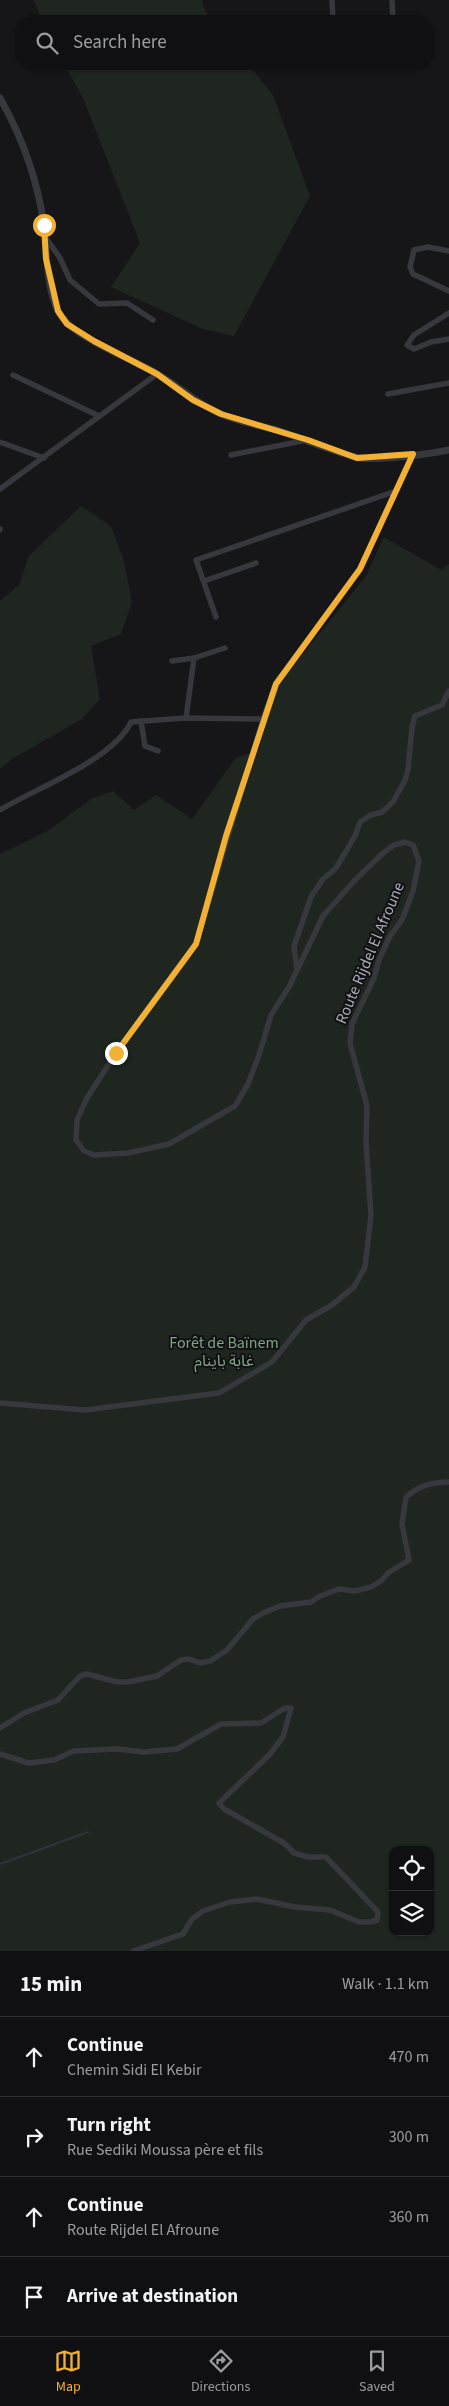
<!DOCTYPE html>
<html lang="en">
<head>
<meta charset="utf-8">
<style>
	:root { --surface:#101012; --page:#1e1e20; --text:#f1f3f6; --muted:#9c9d9f; --line:#303032; --accent:#f2b134 }
	body { margin:0; font-family:"Source Sans 3","Noto Sans Arabic",sans-serif; background:var(--page); color:var(--text) }
	.controls { position:absolute; right:15px; bottom:15px; display:grid; overflow:hidden; border-radius:10px; box-shadow:0 1px 4px #0004 }
	.controls button { width:45px; height:45px; display:grid; place-items:center; padding:0; border:0; border-bottom:1px solid var(--line); background:var(--surface); color:var(--text); font:25px sans-serif }
	.stop { position:absolute; width:15px; height:15px; margin:-11px; border:4px solid #f2b134; border-radius:50%; background:#fff }
	.stop.end { background:#f2b134; border-color:#fff; box-shadow:0 1px 5px #0008 }
	.list { margin:0; padding:0; list-style:none }
	h2 { display:flex; justify-content:space-between; align-items:center; height:65px; margin:0; padding:0 20px; font-size:21px }
	h2 small { font-size:16px; font-weight:400; color:var(--muted) }
	.list li { display:grid; grid-template-columns:32px 1fr auto; gap:15px; align-items:center; box-sizing:border-box; height:80px; padding:0 20px; border-top:1px solid var(--line) }
	.list b { display:block; font-size:19px; white-space:nowrap }
	.list p { margin:0; font-size:16px; white-space:nowrap; color:var(--muted) }
	.list em { font-size:16px; font-style:normal; color:var(--muted) }
	.icon { flex:none; width:28px; height:28px; fill:none; stroke:currentColor; stroke-width:2; stroke-linecap:round; stroke-linejoin:round }
	.map { position:relative; flex:none; width:449px; height:1951px; overflow:hidden }
	.search { position:absolute; background:var(--surface); box-shadow:0 1px 4px #0004; left:15px; right:15px; top:15px; height:55px; display:flex; align-items:center; gap:12px; box-sizing:border-box; padding:0 18px; border-radius:20px; color:var(--muted); font-size:19px }
	.sheet { height:385px; background:var(--surface) }
	nav { display:flex; justify-content:space-around; align-items:center; box-sizing:border-box; height:70px; border-top:1px solid var(--line); background:var(--surface); font-size:14px; color:var(--muted) }
	nav a { display:grid; justify-items:center; gap:2px }
	nav .on { color:var(--accent) }
	.map>svg:first-child { display:block }
	.green { fill:#1e261f; fill-rule:evenodd }
	.lines { fill:none; stroke-linecap:round; stroke-linejoin:round }
	.stream { stroke:#2c353c; stroke-width:2 }
	.minor { stroke:#37383d; stroke-width:5.5 }
	.tertiary { stroke:#37383d; stroke-width:7 }
	.route { stroke:#f2b134; stroke-width:6 }
	.labels { text-anchor:middle; dominant-baseline:central; stroke-width:4; stroke-linejoin:round; paint-order:stroke }
	.street-label { font-size:16px; fill:#a8adb8; stroke:#111113 }
	.park-label { font-size:16px; fill:#7fa381; stroke:#111113 }
</style>
</head>
<body>
<div class="map">
<svg width="449" height="1951" viewBox="0 0 449 1951">
	<rect width="100%" height="100%" fill="#161618"/>
	<g class="green">
		<path d="M 34,0 L 202,0 L 205,11 L 213,21 L 42,21 Z"/>
		<path d="M 64,64 L 248,64 L 273,95 L 310,196 L 234,336 L 203,329 L 111,287 L 140,243 L 83,98 Z"/>
		<path d="M 81,506 L 111,526 L 124,561 L 132,602 L 121,634 L 91,646 L 100,699 L 82,719 L 12,759 L 0,769 L 0,601 L 19,585 L 29,556 Z"/>
		<path d="M 384,537 L 441,570 L 449,564 L 449,1951 L 0,1951 L 0,854 L 49,830 L 91,799 L 113,791 L 134,810 L 156,795 L 192,819 L 235,759 L 259,749 L 277,686 L 366,576 ZM 393,1850 L 430,1850 L 430,1932 L 393,1932 Z"/>
	</g>
	<g class="lines">
		<path class="stream" d="M 0,1864 L 88,1832"/>
		<g class="minor">
			<path d="M 332,0 L 333,21"/>
			<path d="M 392,0 L 393,21"/>
			<path d="M 46,238 L 60,258 L 70,280 L 99,304 L 127,303 L 153,320"/>
			<path d="M 449,251 L 428,247 L 414,250 L 410,267 L 413,274 L 449,291"/>
			<path d="M 449,313 L 414,335 L 407,345 L 414,349 L 431,342 L 449,339"/>
			<path d="M 13,375 L 99,416"/>
			<path d="M 388,394 L 449,383"/>
			<path d="M 0,442 L 44,458"/>
			<path d="M 231,455 L 307,440"/>
			<path d="M 0,489 L 157,374"/>
			<path d="M 0,530 L 0,529"/>
			<path d="M 204,581 L 256,563"/>
			<path d="M 216,617 L 196,560 L 396,491"/>
			<path d="M 172,661 L 194,658 L 225,648"/>
			<path d="M 186,718 L 194,658"/>
			<path d="M 141,721 L 145,746 L 158,751"/>
			<path d="M 0,810 C 36,788 113,760 131,722 L 186,718 L 263,719 L 276,683 L 360,569 L 413,455"/>
			<path d="M 297,970 L 294,946 L 311,897 L 323,879 L 336,868 L 355,836 L 360,822 L 371,815 L 382,812 L 393,802 L 405,780 L 408,770 L 412,727 L 415,716 L 442,705 L 449,691"/>
			<path d="M 0,1403 L 85,1410 L 219,1393 L 272,1362 L 306,1320 L 332,1305 L 354,1287 L 365,1267 L 371,1215 L 366,1143 L 367,1106 L 350,1043 L 352,1024 L 374,978 L 379,960 L 390,936 L 402,920 L 413,891 L 419,861 L 413,845 L 405,842 L 394,845 L 382,854 L 355,880 L 323,916 L 289,987 L 271,1015 L 259,1055 L 248,1084 L 235,1106 L 169,1144 L 128,1153 L 94,1155 L 84,1151 L 76,1140 L 77,1120 L 87,1098 L 116,1053 L 196,944 L 263,719"/>
			<path d="M 0,1728 L 24,1713 L 58,1700 L 80,1676 L 87,1674 L 117,1682 L 128,1682 L 157,1676 L 181,1660 L 189,1659 L 200,1663 L 210,1661 L 227,1650 L 253,1619 L 263,1613 L 280,1606 L 311,1602 L 320,1596 L 339,1589 L 355,1591 L 371,1587 L 381,1581 L 388,1573 L 409,1560 L 402,1524 L 406,1497 C 419,1486 431,1482 449,1482"/>
			<path d="M 0,1754 L 29,1763 L 54,1760 L 74,1751 L 117,1749 L 144,1752 L 177,1749 L 221,1724 L 261,1723 L 285,1708 L 291,1708 L 283,1737 L 270,1754 L 219,1803 L 224,1809 L 284,1843 L 294,1853 L 308,1857 L 326,1857 L 378,1912 L 377,1920 L 370,1922 L 359,1922 L 330,1910 L 295,1907 L 257,1899 L 230,1902 L 203,1911 L 192,1919 L 183,1934 L 133,1951"/>
		</g>
		<path class="tertiary" d="M 0,98 C 22,137 38,182 44,226 C 47,254 46,286 58,311 C 70,337 131,358 156,373 C 178,385 195,403 219,413 C 236,422 258,425 277,430 C 303,439 329,450 355,457 C 374,462 429,454 449,450"/>
	</g>
	<g class="lines">
		<path class="route" d="M 44,225 L 46,259 L 58,311 L 67,324 L 94,341 L 157,374 L 193,400 L 221,414 L 308,440 L 357,458 L 413,454 L 360,569 L 276,684 L 226,836 L 196,944 L 116,1053"/>
	</g>
	<g class="labels">
		<g class="street-label">
			<text transform="translate(370 953) rotate(-67)">Route Rijdel El Afroune</text>
		</g>
		<g class="park-label">
			<text x="224" y="1343">Forêt de Baïnem<tspan x="224" dy="18">غابة باينام</tspan></text>
		</g>
	</g>
</svg>
<div class="controls">
<button><svg class="icon" aria-label="locate" viewBox="0 0 24 24"><circle cx="12" cy="12" r="6"/><path d="M12 2v4M12 18v4M2 12h4M18 12h4"/></svg></button>
<button><svg class="icon" aria-label="layers" viewBox="0 0 24 24"><path d="M12 4l9 5-9 5-9-5zM3 14l9 5 9-5"/></svg></button>
</div>
<div class="stop" style="left:44px;top:225px"></div>
<div class="stop end" style="left:116px;top:1053px"></div>
<div class="search"><svg class="icon" aria-label="search" viewBox="0 0 24 24"><circle cx="10" cy="10" r="6"/><path d="M15 15l6 6"/></svg>Search here</div>
</div>
<section class="sheet">
<h2>15 min<small>Walk · 1.1 km</small></h2>
<ul class="list">
<li><svg class="icon" aria-label="ahead" viewBox="0 0 24 24"><path d="M12 20V5M6 11l6-6 6 6"/></svg><div><b>Continue</b><p>Chemin Sidi El Kebir</p></div><em>470 m</em></li>
<li><svg class="icon" aria-label="right" viewBox="0 0 24 24"><path d="M7 20v-9h11M14 6l5 5-5 5"/></svg><div><b>Turn right</b><p>Rue Sediki Moussa père et fils</p></div><em>300 m</em></li>
<li><svg class="icon" aria-label="ahead" viewBox="0 0 24 24"><path d="M12 20V5M6 11l6-6 6 6"/></svg><div><b>Continue</b><p>Route Rijdel El Afroune</p></div><em>360 m</em></li>
<li><svg class="icon" aria-label="arrive" viewBox="0 0 24 24"><path d="M6 21V4h12l-3 4 3 4H6"/></svg><div><b>Arrive at destination</b></div></li>
</ul>
</section>
<nav>
<a class="on"><svg class="icon" aria-label="map" viewBox="0 0 24 24"><path d="M3 6l6-2 6 2 6-2v14l-6 2-6-2-6 2zM9 4v14M15 6v14"/></svg>Map</a>
<a><svg class="icon" aria-label="directions" viewBox="0 0 24 24"><path d="M12 3l9 9-9 9-9-9zM9 14v-3h6M13 9l2 2-2 2"/></svg>Directions</a>
<a><svg class="icon" aria-label="saved" viewBox="0 0 24 24"><path d="M7 4h10v16l-5-4-5 4z"/></svg>Saved</a>
</nav>
</body>
</html>
